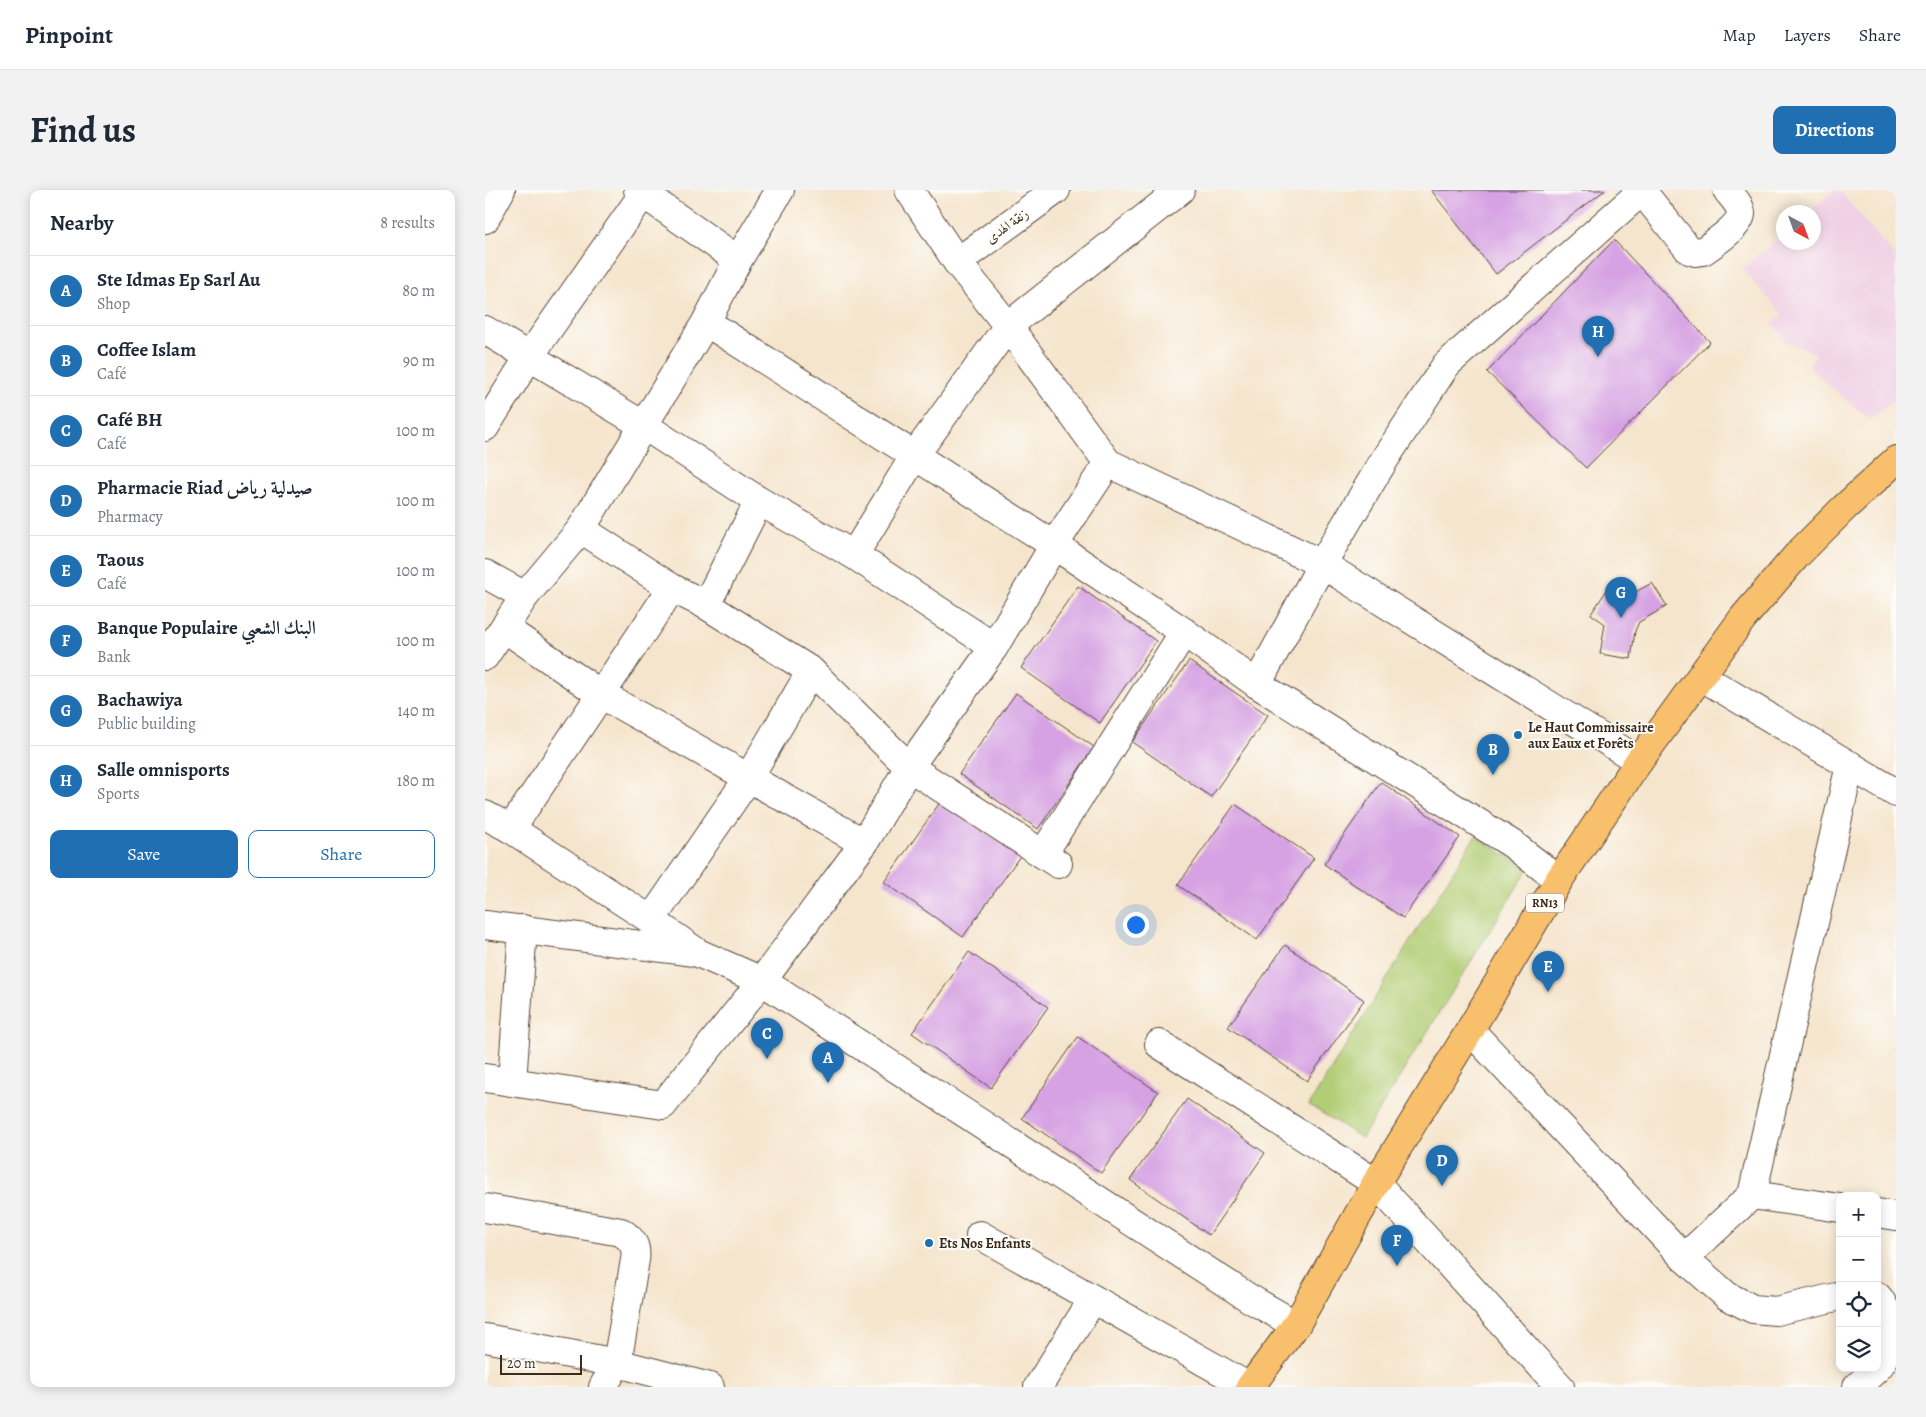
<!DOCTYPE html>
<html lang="en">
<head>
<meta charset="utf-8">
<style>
	:root { --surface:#fff; --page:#f2f2f3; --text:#1f2937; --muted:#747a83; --line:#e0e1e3; --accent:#1f6fb2 }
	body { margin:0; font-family:Alegreya,Amiri,serif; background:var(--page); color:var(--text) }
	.controls { position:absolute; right:15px; bottom:15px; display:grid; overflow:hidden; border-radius:10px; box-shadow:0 2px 12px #0003 }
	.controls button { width:45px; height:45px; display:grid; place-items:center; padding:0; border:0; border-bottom:1px solid var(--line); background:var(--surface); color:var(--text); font:25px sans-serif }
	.compass { position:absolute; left:1291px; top:15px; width:45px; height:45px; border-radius:50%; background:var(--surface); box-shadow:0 2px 12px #0003; rotate:139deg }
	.scale { position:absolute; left:15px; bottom:12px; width:82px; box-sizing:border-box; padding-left:5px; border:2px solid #3b2a1e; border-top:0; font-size:14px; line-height:18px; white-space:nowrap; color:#3b2a1e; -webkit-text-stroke:4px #fdfcf7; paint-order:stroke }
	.you { position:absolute; left:650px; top:734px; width:18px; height:18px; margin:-12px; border:4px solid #fff; border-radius:50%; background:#1a73e8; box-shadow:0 0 0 8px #1a73e833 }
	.badge { display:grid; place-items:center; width:32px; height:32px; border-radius:50%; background:var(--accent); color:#fff; font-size:16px; font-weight:700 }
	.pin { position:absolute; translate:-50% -41px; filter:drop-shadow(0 1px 2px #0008) }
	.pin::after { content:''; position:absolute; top:26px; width:18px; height:15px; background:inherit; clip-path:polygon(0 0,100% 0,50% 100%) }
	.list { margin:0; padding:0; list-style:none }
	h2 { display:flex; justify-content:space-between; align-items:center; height:65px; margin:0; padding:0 20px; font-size:21px }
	h2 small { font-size:16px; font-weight:400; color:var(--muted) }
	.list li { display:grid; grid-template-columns:32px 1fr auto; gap:15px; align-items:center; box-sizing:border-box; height:70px; padding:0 20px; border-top:1px solid var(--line) }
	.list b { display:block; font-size:19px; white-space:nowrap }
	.list p { margin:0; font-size:16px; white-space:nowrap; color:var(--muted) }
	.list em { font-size:16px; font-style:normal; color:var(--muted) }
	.actions { display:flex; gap:10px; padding:15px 20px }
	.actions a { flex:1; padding:11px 0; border:1px solid var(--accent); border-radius:10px; text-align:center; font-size:18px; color:var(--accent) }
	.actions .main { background:var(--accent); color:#fff }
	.icon { flex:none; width:28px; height:28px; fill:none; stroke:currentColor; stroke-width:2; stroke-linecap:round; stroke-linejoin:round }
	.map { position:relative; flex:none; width:1411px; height:1197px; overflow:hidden; border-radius:10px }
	header { display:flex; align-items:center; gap:30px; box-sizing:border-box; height:70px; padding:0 25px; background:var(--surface); border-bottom:1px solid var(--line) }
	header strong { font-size:24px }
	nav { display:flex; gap:28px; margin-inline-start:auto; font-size:18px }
	.intro { display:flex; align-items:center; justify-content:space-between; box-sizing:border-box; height:120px; padding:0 30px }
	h1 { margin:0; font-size:35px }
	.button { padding:12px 22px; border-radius:10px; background:var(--accent); color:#fff; font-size:18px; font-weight:700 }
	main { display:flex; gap:30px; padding:0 30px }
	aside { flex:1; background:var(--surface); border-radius:10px; box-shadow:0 2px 12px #0003 }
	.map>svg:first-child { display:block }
	.built { fill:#f0d0e5 }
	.green { fill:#b1cd74; stroke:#767c49 }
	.building { fill:#d6a2e3 }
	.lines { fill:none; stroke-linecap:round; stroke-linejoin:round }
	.minor-casing { stroke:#574638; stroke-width:30 }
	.major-casing { stroke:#574638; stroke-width:30 }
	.minor { stroke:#fff; stroke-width:28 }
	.major { stroke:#f8bf6c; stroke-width:28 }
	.poi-dot { fill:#1f6fb2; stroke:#fdfcf7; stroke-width:2 }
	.labels { text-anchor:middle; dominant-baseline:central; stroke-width:4; stroke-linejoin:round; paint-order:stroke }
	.shield { fill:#fdfcf7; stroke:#75695f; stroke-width:1 }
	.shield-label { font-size:12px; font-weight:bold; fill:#3b2a1e }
	.street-label { font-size:14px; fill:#3b2a1e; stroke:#fdfcf7 }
	.poi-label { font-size:14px; font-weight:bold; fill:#3b2a1e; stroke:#fdfcf7; text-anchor:start }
</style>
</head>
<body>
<header>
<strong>Pinpoint</strong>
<nav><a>Map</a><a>Layers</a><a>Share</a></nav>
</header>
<div class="intro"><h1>Find us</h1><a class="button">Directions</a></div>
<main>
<aside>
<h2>Nearby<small>8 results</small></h2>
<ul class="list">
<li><span class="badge">A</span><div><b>Ste Idmas Ep Sarl Au</b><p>Shop</p></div><em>80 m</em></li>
<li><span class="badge">B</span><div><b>Coffee Islam</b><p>Café</p></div><em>90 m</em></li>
<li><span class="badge">C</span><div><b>Café BH</b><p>Café</p></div><em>100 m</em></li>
<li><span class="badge">D</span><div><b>Pharmacie Riad صيدلية رياض</b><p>Pharmacy</p></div><em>100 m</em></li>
<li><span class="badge">E</span><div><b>Taous</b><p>Café</p></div><em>100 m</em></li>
<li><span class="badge">F</span><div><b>Banque Populaire البنك الشعبي</b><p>Bank</p></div><em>100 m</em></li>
<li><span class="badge">G</span><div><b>Bachawiya</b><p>Public building</p></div><em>140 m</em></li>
<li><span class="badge">H</span><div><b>Salle omnisports</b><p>Sports</p></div><em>180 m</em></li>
</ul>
<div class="actions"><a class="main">Save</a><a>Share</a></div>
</aside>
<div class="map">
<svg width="1411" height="1197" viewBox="0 0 1411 1197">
	<rect width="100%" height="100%" fill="#fdfcf7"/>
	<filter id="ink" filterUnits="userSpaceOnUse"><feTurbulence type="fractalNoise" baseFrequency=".02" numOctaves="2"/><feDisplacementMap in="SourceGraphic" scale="10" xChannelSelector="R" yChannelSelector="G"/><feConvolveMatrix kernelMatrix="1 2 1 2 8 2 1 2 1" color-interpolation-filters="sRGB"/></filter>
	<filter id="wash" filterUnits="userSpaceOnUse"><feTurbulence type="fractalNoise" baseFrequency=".0096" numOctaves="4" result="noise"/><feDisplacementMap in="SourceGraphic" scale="20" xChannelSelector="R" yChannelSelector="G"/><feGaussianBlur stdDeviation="1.12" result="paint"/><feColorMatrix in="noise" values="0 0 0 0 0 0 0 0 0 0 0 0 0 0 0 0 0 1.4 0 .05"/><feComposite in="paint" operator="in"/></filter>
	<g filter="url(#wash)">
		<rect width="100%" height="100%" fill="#f5e5cd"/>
		<path class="built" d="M 1350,0 L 1354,0 L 1411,68 L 1411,208 L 1385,230 L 1339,191 L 1324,176 L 1331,164 L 1321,158 L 1302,153 L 1287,133 L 1298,125 L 1257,79 L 1298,44 L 1298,52 L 1328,52 L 1328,22 L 1324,22 Z"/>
		<path class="green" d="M 990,646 L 1043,679 L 877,948 L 824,915 Z"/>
		<g id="blocks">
			<g class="building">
				<path d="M 946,0 L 1120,0 L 1011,84 Z"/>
				<path d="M 1129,50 L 1225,152 L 1101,278 L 1002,182 Z"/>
				<path d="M 1129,389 L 1143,406 L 1167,393 L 1182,416 L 1154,432 L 1150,441 L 1146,469 L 1115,464 L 1120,434 L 1106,424 Z"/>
				<path d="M 593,396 L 671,451 L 615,533 L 536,478 Z"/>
				<path d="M 704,471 L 783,525 L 726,607 L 647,552 Z"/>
				<path d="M 531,503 L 609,557 L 553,639 L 474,584 Z"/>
				<path d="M 896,592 L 975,647 L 918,728 L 839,674 Z"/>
				<path d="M 456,611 L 535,666 L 478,747 L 399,692 Z"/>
				<path d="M 750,614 L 829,668 L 772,750 L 693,695 Z"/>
				<path d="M 800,755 L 879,810 L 822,891 L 743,837 Z"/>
				<path d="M 484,762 L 563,817 L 506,898 L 427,843 Z"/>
				<path d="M 593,847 L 673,902 L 616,983 L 537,928 Z"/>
				<path d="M 702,909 L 780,963 L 724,1045 L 645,990 Z"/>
			</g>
		</g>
	</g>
	<g filter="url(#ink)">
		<use href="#blocks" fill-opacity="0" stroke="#574638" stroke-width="1"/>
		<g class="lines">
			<defs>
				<g id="minor">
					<path d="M 153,0 L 253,70"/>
					<path d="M 424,0 L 472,72 L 523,136 L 623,273 L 837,374 L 1154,571"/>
					<path d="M 1157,1 L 1204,60 L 1211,62 L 1218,61 C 1228,54 1257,35 1256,23 C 1255,14 1247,7 1242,0"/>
					<path d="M 0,29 L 16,0"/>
					<path d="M 472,72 L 571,0"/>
					<path d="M 221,132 L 569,355 L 699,442 L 772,494 L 1027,654 L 1074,690"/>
					<path d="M 0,140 L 158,235 L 274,311 L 369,365 L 509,457"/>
					<path d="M 0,237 L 44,167 L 161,0"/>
					<path d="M 96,339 L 187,398 L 221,415 L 326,481 L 424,577 L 573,674"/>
					<path d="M 369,365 L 430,265 L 523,136 L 695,0"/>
					<path d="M 0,384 L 40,406"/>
					<path d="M 221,415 L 274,311"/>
					<path d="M 19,438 L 117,505 L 379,653"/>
					<path d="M 0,466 L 40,406 L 96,339 L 221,132 L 253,70 L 295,0"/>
					<path d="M 1217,487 L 1411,603"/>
					<path d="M 772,494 L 837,374 L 901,267 L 961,175 L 1158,0"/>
					<path d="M 0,625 L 26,639 L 166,730 L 213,763 L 277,791 L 764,1108 L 811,1135"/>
					<path d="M 26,639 L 187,398"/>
					<path d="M 558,664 L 699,442"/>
					<path d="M 166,730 L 264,587 L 326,481"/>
					<path d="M 0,735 L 209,762"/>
					<path d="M 985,840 L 1199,1068 L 1242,1106 L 1268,1119 L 1291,1121 L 1355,1106"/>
					<path d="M 674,854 L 891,993 L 1075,1197"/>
					<path d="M 0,888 L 178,915 L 277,791 L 379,653 L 424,577 L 509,457 L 569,355 L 623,273"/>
					<path d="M 27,892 L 38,739"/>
					<path d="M 1267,1005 L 1355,1018"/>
					<path d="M 0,1018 L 136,1042 C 148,1050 152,1056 150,1070 L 132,1173 L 118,1197"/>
					<path d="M 1392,1023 L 1411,1026"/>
					<path d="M 495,1045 L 764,1197"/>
					<path d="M 1199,1068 L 1267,1005 L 1365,575"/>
					<path d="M 1392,1106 C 1408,1123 1410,1161 1392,1178"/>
					<path d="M 0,1148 L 132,1173 L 225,1197"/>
					<path d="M 553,1197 L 608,1109"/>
					<path d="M 1372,1197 L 1392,1178"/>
				</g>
				<path id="major" d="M 765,1197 L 811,1135 L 891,993 L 985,840 L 1074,690 L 1154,571 L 1258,428 L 1313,364 L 1359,318 L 1411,270"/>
			</defs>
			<use href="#minor" class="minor-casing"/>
			<use href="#major" class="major-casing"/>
			<use href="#minor" class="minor"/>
			<use href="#major" class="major"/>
		</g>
	</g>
	<g class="poi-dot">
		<circle cx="1033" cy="545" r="5"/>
		<circle cx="444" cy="1053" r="5"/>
	</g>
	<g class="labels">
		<rect class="shield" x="1041" y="703.5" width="38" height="19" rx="4"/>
		<g class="shield-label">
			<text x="1060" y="713">RN13</text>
		</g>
		<g class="street-label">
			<text transform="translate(522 36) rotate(-36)">زنقة الهدى</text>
		</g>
		<g class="poi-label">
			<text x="1043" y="537">Le Haut Commissaire<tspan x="1043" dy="16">aux Eaux et Forêts</tspan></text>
			<text x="454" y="1053">Ets Nos Enfants</text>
		</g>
	</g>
</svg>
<div class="controls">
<button>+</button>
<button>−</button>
<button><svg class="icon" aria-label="locate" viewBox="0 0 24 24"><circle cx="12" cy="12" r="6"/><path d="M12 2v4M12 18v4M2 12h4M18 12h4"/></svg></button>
<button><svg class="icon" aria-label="layers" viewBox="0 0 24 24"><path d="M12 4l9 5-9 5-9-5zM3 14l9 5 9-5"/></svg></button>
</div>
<svg class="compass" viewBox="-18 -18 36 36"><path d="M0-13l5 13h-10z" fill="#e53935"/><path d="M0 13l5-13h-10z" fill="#747a83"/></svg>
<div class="scale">20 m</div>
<div class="you"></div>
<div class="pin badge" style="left:343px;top:893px">A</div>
<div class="pin badge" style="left:1008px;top:585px">B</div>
<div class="pin badge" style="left:282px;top:869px">C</div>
<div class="pin badge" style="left:957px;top:996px">D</div>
<div class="pin badge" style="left:1063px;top:802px">E</div>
<div class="pin badge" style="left:912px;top:1076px">F</div>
<div class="pin badge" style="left:1136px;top:428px">G</div>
<div class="pin badge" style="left:1113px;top:167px">H</div>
</div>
</main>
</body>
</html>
